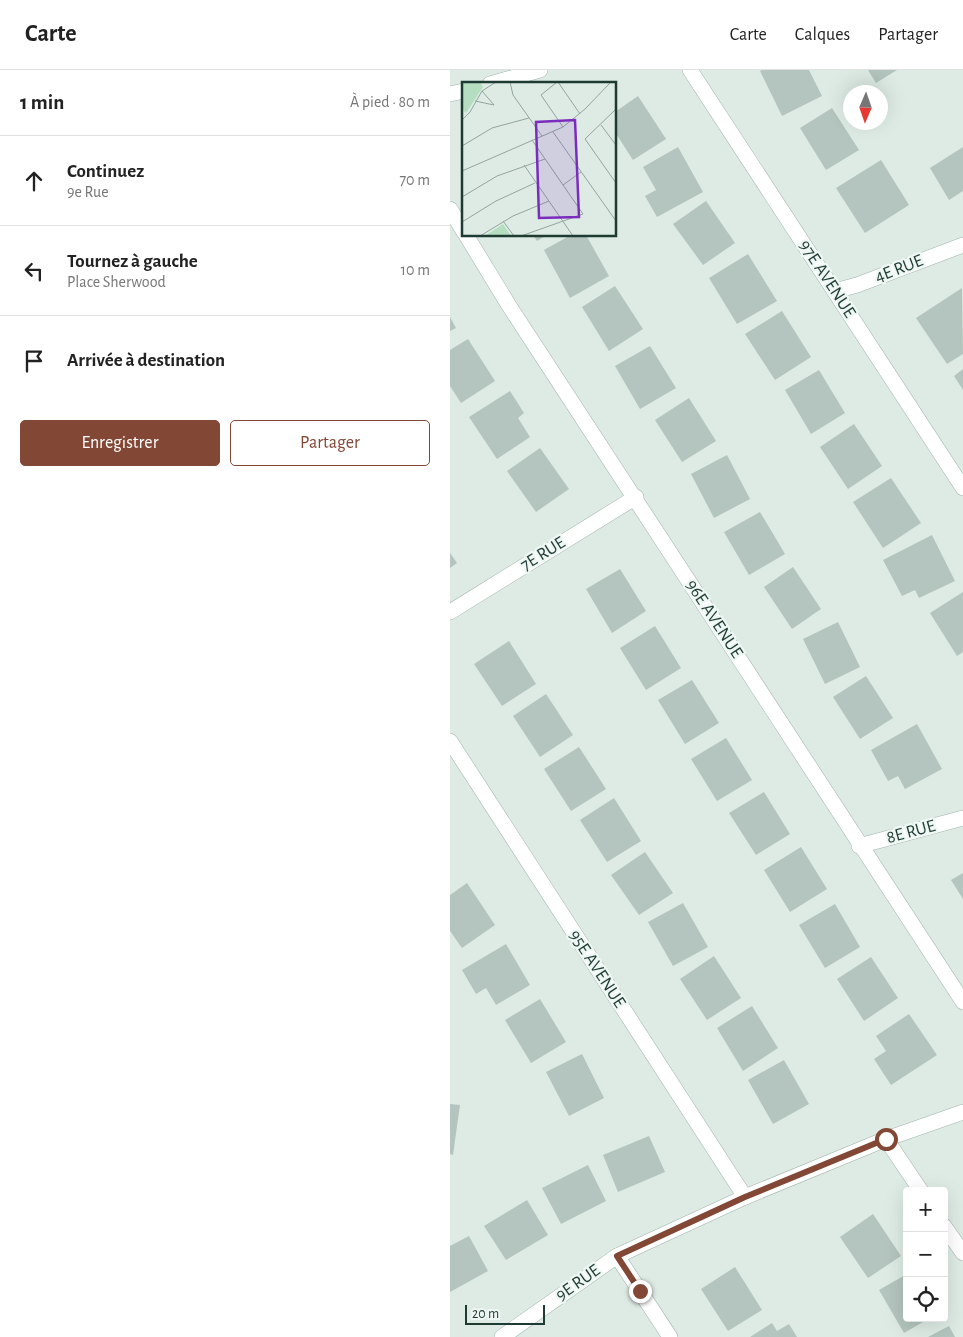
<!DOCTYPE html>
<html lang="fr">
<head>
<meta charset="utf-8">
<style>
	:root { --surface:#fff; --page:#f2f2f2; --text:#222; --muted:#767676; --line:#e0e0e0; --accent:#834735 }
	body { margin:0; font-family:"Alegreya Sans",sans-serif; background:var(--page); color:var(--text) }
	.controls { position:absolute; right:15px; bottom:15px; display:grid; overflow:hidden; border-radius:5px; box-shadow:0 5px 20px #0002 }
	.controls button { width:45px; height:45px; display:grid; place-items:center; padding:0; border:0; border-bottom:1px solid var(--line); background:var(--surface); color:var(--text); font:25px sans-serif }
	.compass { position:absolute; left:393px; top:15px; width:45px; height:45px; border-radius:50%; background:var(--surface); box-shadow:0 5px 20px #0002; rotate:182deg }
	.scale { position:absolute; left:15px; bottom:12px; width:80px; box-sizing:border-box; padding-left:5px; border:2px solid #1e3b33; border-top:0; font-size:14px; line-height:18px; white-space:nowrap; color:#1e3b33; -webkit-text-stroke:4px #eef7f3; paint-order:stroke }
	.stop { position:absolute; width:15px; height:15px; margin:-11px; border:4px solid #834735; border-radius:50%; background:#fff }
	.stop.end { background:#834735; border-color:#fff; box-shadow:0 1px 5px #0008 }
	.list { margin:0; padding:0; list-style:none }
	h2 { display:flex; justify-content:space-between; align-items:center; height:65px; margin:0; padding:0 20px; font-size:21px }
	h2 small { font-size:16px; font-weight:400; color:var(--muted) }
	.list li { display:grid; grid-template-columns:32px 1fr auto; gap:15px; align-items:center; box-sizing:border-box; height:90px; padding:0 20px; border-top:1px solid var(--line) }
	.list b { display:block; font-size:19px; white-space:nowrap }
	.list p { margin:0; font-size:16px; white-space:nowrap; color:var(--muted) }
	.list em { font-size:16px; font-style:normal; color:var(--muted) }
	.actions { display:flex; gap:10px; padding:15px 20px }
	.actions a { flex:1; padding:11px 0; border:1px solid var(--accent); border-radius:5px; text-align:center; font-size:18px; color:var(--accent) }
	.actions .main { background:var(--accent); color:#fff }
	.icon { flex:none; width:28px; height:28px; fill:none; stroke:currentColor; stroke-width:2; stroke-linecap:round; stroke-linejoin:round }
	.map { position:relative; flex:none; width:513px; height:1267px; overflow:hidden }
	header { display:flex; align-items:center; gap:30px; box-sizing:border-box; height:70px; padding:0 25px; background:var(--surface); border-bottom:1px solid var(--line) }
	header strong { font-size:24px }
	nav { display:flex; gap:28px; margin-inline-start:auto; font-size:18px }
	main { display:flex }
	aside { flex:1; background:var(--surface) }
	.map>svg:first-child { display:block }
	.building { fill:#b3c5be }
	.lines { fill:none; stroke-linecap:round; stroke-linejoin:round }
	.minor-casing { stroke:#a1b3ac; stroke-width:16 }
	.minor { stroke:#fff; stroke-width:15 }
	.route { stroke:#834735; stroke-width:6 }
	.labels { text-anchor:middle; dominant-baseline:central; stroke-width:4.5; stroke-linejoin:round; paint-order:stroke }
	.street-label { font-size:18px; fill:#1e3b33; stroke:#eef7f3 }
	.inset-road { fill:none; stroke:#91a59e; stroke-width:1 }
	.view { fill:#7b2cbf; fill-opacity:0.15; stroke:#7b2cbf; stroke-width:2.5 }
	.inset-edge { fill:none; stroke:#1e3b33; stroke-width:2.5 }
</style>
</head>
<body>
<header>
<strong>Carte</strong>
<nav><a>Carte</a><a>Calques</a><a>Partager</a></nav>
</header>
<main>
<aside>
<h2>1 min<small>À pied · 80 m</small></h2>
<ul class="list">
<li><svg class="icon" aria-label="ahead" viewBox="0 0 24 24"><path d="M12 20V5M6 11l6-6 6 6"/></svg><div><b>Continuez</b><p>9e Rue</p></div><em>70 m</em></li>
<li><svg class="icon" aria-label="left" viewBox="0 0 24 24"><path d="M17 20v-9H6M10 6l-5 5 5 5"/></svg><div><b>Tournez à gauche</b><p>Place Sherwood</p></div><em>10 m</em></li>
<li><svg class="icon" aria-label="arrive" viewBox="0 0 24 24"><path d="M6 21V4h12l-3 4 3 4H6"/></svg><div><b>Arrivée à destination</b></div></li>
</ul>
<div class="actions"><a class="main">Enregistrer</a><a>Partager</a></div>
</aside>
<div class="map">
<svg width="513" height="1267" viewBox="0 0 513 1267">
	<rect width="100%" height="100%" fill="#deebe5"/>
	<g class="building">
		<path d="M 312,0 L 359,0 L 372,26 L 332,46 L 310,1 Z"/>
		<path d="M 418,0 L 447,0 L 426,13 Z"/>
		<path d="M 188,26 L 216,69 L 183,90 L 165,62 L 165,42 Z"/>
		<path d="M 382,38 L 409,80 L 376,100 L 350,58 Z"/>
		<path d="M 228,77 L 253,122 L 207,147 L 195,126 L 206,120 L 193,97 Z"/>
		<path d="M 513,77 L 513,121 L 499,130 L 480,98 Z"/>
		<path d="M 431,90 L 459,135 L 415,163 L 386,118 Z"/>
		<path d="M 256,131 L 285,173 L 253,195 L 223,154 Z"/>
		<path d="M 83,165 L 97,165 L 87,171 Z"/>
		<path d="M 121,165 L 136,165 L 159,206 L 120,228 L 94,180 Z"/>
		<path d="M 298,184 L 327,231 L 287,254 L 259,208 Z"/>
		<path d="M 165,216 L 193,259 L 159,281 L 132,237 Z"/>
		<path d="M 512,218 L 513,284 L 497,294 L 466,248 Z"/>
		<path d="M 332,241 L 361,287 L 325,310 L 295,264 Z"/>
		<path d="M 0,247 L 6,258 L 0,261 Z"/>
		<path d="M 18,269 L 45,311 L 11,333 L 0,316 L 0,280 Z"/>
		<path d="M 200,276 L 226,318 L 190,339 L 165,296 Z"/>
		<path d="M 513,299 L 513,320 L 504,306 Z"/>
		<path d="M 369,300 L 395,343 L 361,364 L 335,320 Z"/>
		<path d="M 60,321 L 74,343 L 68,348 L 80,367 L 47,389 L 19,347 Z"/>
		<path d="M 239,328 L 266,371 L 232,392 L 205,350 Z"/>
		<path d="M 404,354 L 432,396 L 398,419 L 370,377 Z"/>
		<path d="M 90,378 L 119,419 L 86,442 L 57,401 Z"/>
		<path d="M 277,385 L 300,429 L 264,448 L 241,404 Z"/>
		<path d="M 441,408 L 471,453 L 433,478 L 403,432 Z"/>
		<path d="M 310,442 L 335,484 L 299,505 L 274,462 Z"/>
		<path d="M 482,465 L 505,511 L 469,528 L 465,520 L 452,526 L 433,490 Z"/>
		<path d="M 0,483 L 7,493 L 0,498 Z"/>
		<path d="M 343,497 L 371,539 L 342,559 L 314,517 Z"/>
		<path d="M 170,499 L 196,541 L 162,563 L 136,519 Z"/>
		<path d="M 513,522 L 513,582 L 507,586 L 480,543 Z"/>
		<path d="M 388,552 L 410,597 L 375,614 L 353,569 Z"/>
		<path d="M 205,556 L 231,598 L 196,620 L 170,578 Z"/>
		<path d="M 59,571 L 86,614 L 52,636 L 24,594 Z"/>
		<path d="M 416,606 L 443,648 L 410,669 L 383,627 Z"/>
		<path d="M 242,610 L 269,653 L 235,674 L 208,630 Z"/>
		<path d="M 96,624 L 123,665 L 90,687 L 63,646 Z"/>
		<path d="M 467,654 L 492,699 L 455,719 L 448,706 L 438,711 L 421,680 Z"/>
		<path d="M 276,668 L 302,710 L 267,731 L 241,689 Z"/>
		<path d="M 129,677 L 156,719 L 121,741 L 94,699 Z"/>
		<path d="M 314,722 L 340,764 L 306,785 L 279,743 Z"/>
		<path d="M 164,728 L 191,771 L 157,792 L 130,750 Z"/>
		<path d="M 351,777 L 377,819 L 340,842 L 314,800 Z"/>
		<path d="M 195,782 L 223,823 L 189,845 L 161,805 Z"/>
		<path d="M 513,803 L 513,829 L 501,810 Z"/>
		<path d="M 17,813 L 45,855 L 12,878 L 0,861 L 0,825 Z"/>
		<path d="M 233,833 L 258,877 L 223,896 L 198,852 Z"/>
		<path d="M 385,834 L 410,877 L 375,898 L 349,855 Z"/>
		<path d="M 56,874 L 80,915 L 46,935 L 36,918 L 26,924 L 12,900 Z"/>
		<path d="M 264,886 L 291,928 L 257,950 L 230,909 Z"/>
		<path d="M 421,887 L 448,928 L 414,951 L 387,909 Z"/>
		<path d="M 90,929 L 116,972 L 81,993 L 55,950 Z"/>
		<path d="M 302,936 L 328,978 L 293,1001 L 267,958 Z"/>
		<path d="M 459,944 L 487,985 L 441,1015 L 424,989 L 436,981 L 426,966 Z"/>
		<path d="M 132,984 L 154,1028 L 119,1046 L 96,1002 Z"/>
		<path d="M 334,990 L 359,1034 L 323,1054 L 298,1010 Z"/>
		<path d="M 0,1034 L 10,1035 L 3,1085 L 0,1084 Z"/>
		<path d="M 199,1066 L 215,1102 L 168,1122 L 153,1085 Z"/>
		<path d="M 138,1095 L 156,1131 L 111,1154 L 92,1118 Z"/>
		<path d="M 77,1130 L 98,1165 L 56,1190 L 34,1156 Z"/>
		<path d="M 423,1144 L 451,1186 L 418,1208 L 390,1167 Z"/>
		<path d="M 19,1166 L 38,1201 L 0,1222 L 0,1176 Z"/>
		<path d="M 285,1197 L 312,1240 L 278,1261 L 251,1219 Z"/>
		<path d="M 457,1204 L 457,1248 L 480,1248 L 454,1263 L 429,1220 Z"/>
		<path d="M 322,1253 L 327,1261 L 339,1254 L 347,1267 L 300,1267 Z"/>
		<path d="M 499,1256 L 505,1267 L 478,1267 Z"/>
	</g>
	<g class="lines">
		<defs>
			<g id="minor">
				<path d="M 240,0 L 513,418"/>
				<path d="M 40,14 L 90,0"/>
				<path d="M 0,24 L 14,21"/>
				<path d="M 0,139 L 14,162"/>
				<path d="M 16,165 L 58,234 L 513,932"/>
				<path d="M 385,221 L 407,215 L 513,175"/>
				<path d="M 0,542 L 186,427"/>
				<path d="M 0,671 L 295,1127"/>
				<path d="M 409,776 L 513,748"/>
				<path d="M 436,1069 L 471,1121"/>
				<path d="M 494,1156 L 513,1183"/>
				<path d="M 167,1186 L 220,1267"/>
				<path d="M 52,1267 L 167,1186 L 295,1127 L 436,1069 L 513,1042"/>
			</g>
		</defs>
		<use href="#minor" class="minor-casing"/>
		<use href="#minor" class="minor"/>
	</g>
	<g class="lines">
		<path class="route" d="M 190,1221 L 167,1186 L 295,1127 L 436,1069"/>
	</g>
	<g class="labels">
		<g class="street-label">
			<text transform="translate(449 199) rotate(-21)">4E RUE</text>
			<text transform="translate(377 209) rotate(57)">97E AVENUE</text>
			<text transform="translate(93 484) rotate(-32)">7E RUE</text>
			<text transform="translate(264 549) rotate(57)">96E AVENUE</text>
			<text transform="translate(461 762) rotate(-15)">8E RUE</text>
			<text transform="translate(147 899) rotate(57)">95E AVENUE</text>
			<text transform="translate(128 1213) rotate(-35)">9E RUE</text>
		</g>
	</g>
	<g transform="translate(12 12)">
		<rect width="154" height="154" fill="#deebe5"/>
		<path d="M 0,0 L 18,0 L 21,5 L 4,31 L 0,26 ZM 41,142 L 49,154 L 22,154 L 29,150 Z" fill="#b5dec0"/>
		<path class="inset-road" d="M 48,0 L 51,13 L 80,54M 95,0 L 79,13 L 101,45M 96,0 L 118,32M 13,19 L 32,23 L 20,9M 154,27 L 123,57 L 154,101M 0,38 L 8,30 L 20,9 L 34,0M 139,43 L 154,63M 91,50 L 154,139M 0,64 L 30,46 L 67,36M 62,83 L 111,154M 0,89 L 101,45 L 123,27 L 149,0M 101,103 L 119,90M 0,115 L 35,94 L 83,77M 41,139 L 52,154M 0,140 L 34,119 L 73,101M 18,154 L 51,134 L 87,119M 59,154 L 121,132 L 70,58"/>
		<path class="view" d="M 113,38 L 117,135 L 77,136 L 74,40 Z"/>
		<rect width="154" height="154" class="inset-edge"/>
	</g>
</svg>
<div class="controls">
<button>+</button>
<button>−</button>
<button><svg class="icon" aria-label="locate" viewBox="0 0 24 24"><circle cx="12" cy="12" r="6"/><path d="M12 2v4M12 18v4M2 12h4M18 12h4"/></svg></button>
</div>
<svg class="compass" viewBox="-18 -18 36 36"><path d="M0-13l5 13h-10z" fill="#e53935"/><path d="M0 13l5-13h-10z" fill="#767676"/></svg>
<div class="scale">20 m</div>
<div class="stop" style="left:436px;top:1069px"></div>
<div class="stop end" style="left:190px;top:1221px"></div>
</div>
</main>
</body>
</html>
